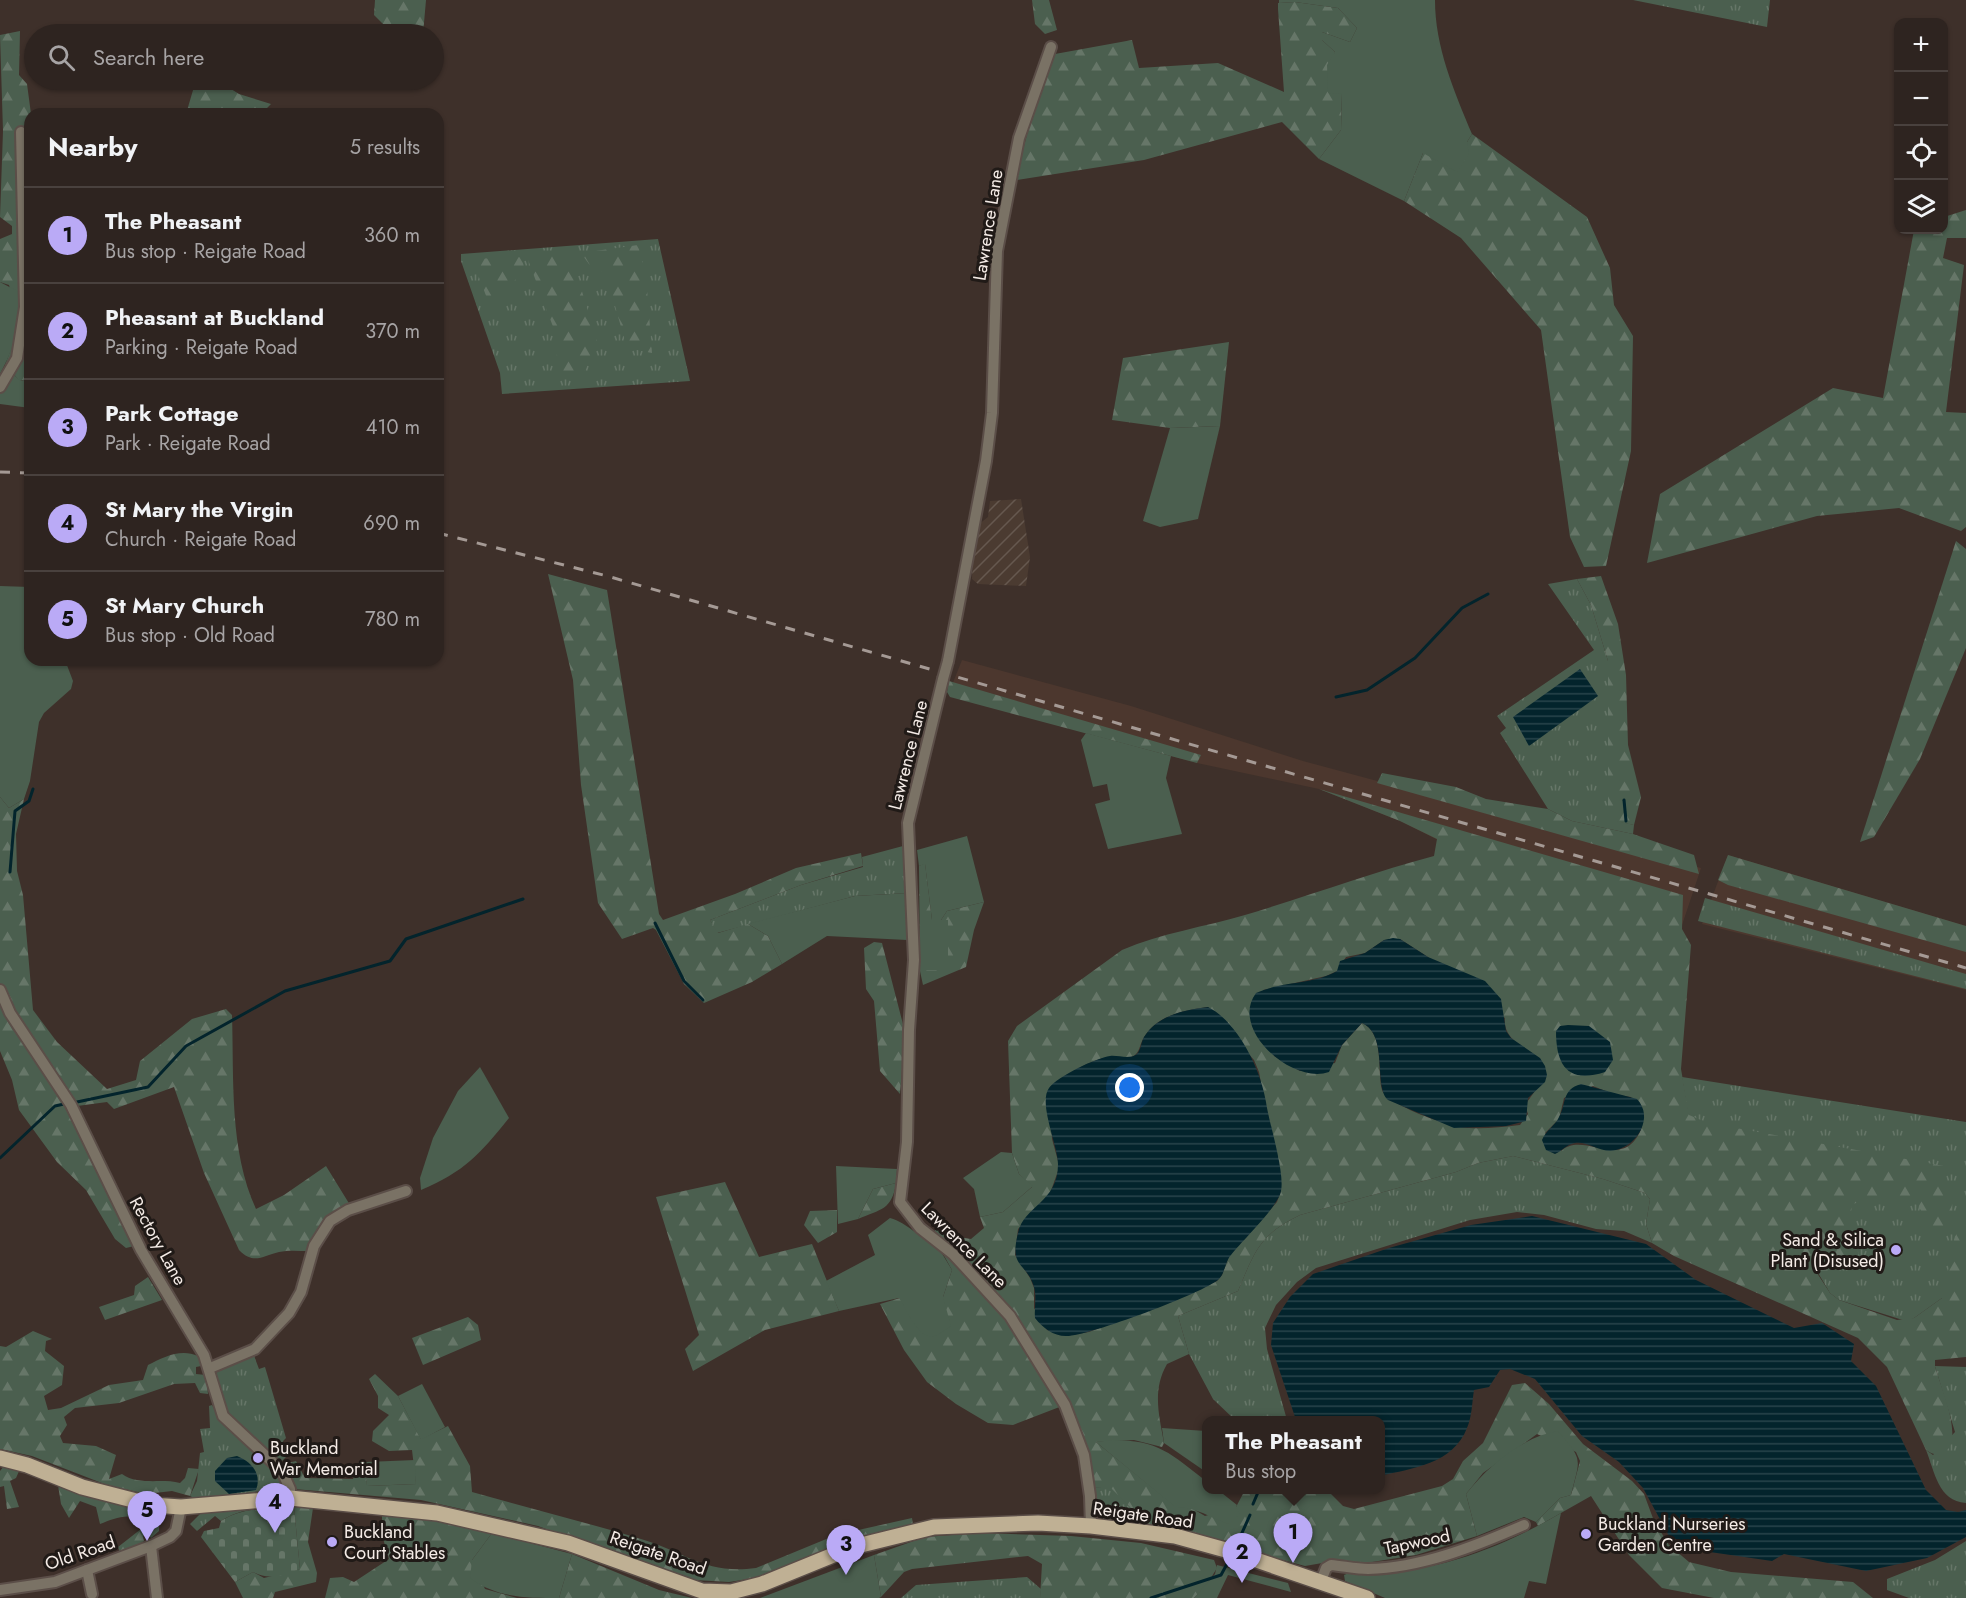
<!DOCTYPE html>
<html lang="en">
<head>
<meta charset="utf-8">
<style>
	:root { --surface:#2e2420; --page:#3a302d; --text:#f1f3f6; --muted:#a7a4a5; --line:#49413e; --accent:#baaaf6 }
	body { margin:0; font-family:Jost,sans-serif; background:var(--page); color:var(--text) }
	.controls { position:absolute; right:18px; top:18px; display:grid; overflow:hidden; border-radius:12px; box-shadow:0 2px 4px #0004 }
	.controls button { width:54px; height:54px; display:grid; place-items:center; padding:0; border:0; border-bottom:2px solid var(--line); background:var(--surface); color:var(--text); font:30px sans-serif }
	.you { position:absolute; left:1130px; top:1088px; width:21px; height:21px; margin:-15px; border:4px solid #fff; border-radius:50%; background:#1a73e8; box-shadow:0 0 0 9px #1a73e833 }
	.badge { display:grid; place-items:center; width:39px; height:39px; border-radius:50%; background:var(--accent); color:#111; font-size:20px; font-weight:700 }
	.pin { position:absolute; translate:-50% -50px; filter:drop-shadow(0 2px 3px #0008) }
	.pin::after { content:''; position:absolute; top:32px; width:21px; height:18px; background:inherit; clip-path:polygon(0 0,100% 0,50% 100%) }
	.popup { position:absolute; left:1202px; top:1416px; width:183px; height:78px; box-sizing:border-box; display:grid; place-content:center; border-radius:12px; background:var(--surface); filter:drop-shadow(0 2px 4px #0005); font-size:20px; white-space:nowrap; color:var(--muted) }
	.popup b { font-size:22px; color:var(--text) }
	.popup::after { content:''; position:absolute; left:50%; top:100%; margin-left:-12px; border:12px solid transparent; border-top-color:var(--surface) }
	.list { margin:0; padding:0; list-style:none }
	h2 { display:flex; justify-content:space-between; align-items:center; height:78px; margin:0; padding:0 24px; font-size:26px }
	h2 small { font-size:20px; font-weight:400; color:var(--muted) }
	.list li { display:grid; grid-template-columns:39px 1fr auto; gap:18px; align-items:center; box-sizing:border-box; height:96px; padding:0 24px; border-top:2px solid var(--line) }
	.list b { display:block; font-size:22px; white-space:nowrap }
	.list p { margin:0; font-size:20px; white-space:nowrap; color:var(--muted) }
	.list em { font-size:20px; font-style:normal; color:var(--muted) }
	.icon { flex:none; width:33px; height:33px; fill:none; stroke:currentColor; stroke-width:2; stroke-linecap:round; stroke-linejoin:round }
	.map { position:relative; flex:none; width:1966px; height:1598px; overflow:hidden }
	.search { position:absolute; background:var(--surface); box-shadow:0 2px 4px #0004; left:24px; top:24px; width:420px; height:66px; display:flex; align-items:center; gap:15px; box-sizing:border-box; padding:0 21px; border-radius:33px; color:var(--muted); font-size:22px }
	.panel { position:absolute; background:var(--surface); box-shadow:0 2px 4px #0004; left:24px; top:108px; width:420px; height:558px; border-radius:18px }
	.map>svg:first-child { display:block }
	.built { fill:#4c372e }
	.industrial { fill:url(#industrial-furrows) }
	.grass { fill:url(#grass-tufts) }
	.forest { fill:url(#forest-firs); fill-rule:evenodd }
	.cemetery { fill:url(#cemetery-stones) }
	.garden { fill:#4b5f4f }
	.water { fill:url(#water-rules) }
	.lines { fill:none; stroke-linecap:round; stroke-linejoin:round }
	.stream { stroke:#03242c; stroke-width:3 }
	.street-casing { stroke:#5b4e48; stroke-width:14 }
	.primary-casing { stroke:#5b4e48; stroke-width:18 }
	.street { stroke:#7a7265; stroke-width:10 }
	.primary { stroke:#bfb094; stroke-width:15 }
	.rail { stroke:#a59a95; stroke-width:3; stroke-dasharray:10 10; stroke-linecap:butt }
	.street-bridge-casing { stroke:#5b4e48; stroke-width:14; stroke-linecap:butt }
	.street-bridge { stroke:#7a7265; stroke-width:10 }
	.poi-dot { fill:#baaaf6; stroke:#201a17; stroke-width:2 }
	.labels { text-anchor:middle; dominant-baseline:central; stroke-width:6; stroke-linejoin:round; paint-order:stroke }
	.street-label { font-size:18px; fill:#f4ebe6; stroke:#201a17 }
	.poi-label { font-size:18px; fill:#f4ebe6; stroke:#201a17; text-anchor:start }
</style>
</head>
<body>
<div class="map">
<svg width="1966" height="1598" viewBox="0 0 1966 1598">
	<defs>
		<pattern id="industrial-furrows" width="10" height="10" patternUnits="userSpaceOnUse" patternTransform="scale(1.5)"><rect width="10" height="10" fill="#4b3b31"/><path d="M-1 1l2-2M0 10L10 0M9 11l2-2" fill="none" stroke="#66584f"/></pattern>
		<pattern id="grass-tufts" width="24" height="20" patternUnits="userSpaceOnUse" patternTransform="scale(1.5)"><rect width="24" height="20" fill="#4b5f4f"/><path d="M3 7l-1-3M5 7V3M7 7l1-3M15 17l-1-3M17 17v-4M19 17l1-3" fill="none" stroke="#667668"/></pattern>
		<pattern id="forest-firs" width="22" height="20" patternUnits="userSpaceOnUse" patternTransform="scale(1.5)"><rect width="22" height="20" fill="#4b5f4f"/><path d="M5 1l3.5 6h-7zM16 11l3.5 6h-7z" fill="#667668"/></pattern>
		<pattern id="cemetery-stones" width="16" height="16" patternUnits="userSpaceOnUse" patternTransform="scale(1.5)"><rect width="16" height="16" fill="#4b5f4f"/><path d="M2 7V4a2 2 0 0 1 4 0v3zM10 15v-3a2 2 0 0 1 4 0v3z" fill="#667668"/></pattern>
		<pattern id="water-rules" width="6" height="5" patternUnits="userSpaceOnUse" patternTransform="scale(1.5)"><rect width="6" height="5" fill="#03242c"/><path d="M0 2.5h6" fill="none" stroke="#28444b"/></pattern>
	</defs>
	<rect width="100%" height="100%" fill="#3e302a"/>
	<g class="built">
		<path d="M 962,660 L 1131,706 L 1303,761 L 1701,868 L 1682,925 L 1438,840 L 1400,821 L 1319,789 L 1197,763 L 1086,733 L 950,690 Z"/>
		<path d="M 1728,855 L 1966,926 L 1966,990 L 1702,924 Z"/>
	</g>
	<path class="industrial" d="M 1021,499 L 1030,557 L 1026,586 L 978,584 L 972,579 L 973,555 L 978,525 L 988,517 L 990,501 Z"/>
	<g class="grass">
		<path d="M 1633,0 L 1770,0 L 1767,27 Z"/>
		<path d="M 658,239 L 690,381 L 502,394 L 500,373 L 461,261 L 461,254 Z"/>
		<path d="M 1577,579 L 1591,605 L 1608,661 L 1608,819 L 1634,825 L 1633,834 L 1572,821 L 1548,809 L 1500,733 L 1506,728 L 1497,716 L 1594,650 L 1548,584 Z"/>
		<path d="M 903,846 L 908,893 L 855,896 L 717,933 L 710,920 L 801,885 L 863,867 L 862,857 Z"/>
		<path d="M 1705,898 L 1966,974 L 1966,989 L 1698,921 Z"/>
		<path d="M 1682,1077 L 1966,1122 L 1966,1300 L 1942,1298 L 1914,1318 L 1906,1321 L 1839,1300 L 1830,1293 L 1808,1256 L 1692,1137 Z"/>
		<path d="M 1513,1156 L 1603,1179 L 1645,1193 L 1650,1199 L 1646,1224 L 1652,1243 L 1624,1231 L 1596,1229 L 1544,1215 L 1517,1212 L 1470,1220 L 1316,1268 L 1297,1282 L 1276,1305 L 1265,1328 L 1267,1349 L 1287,1420 L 1235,1420 L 1213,1399 L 1189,1354 L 1178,1316 L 1238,1291 C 1255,1251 1259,1235 1300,1215 L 1456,1172 L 1478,1163 Z"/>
		<path d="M 253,1353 L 259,1369 L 265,1367 L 286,1438 L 283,1441 L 286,1457 L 280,1463 L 226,1415 L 214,1375 L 217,1370 Z"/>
		<path d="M 1935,1366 L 1966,1367 L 1966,1503 C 1938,1501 1935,1472 1926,1450 L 1933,1455 L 1955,1432 Z"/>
		<path d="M 212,1405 L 221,1421 L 267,1460 L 279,1476 L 280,1483 L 275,1489 L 198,1500 L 190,1496 L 197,1481 L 200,1453 L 204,1452 L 200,1429 L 210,1428 L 209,1406 Z"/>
		<path d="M 1110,1486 L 1146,1523 L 1100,1518 L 1093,1488 Z"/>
		<path d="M 269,1504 L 311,1505 L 313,1508 C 284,1507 246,1504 221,1521 L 215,1516 L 197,1531 L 190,1524 L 200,1514 Z"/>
		<path d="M 1966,1541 L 1966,1598 L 1909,1598 L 1887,1590 L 1887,1579 L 1935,1560 Z"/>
		<path d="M 1027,1577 L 1041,1589 L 1040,1598 L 901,1598 L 916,1585 Z"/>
	</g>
	<g class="forest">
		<path d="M 375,0 L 426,0 L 423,34 L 393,34 L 374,15 Z"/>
		<path d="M 1032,0 L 1049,0 L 1057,30 L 1045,34 L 1035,24 Z"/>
		<path d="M 1295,2 L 1338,8 L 1357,28 L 1350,42 L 1322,32 L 1322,40 L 1335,52 L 1328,93 L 1342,93 L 1341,130 L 1319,159 L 1282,122 L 1144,160 L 1017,180 C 1024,136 1039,95 1055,54 L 1132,40 L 1139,68 L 1218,63 L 1284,92 L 1278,9 L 1278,3 Z"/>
		<path d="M 20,31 L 19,75 L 27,84 L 31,114 L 30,378 L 20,381 L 5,365 L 19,327 L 9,285 L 0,282 L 0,239 L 12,234 L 12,226 L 0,217 L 3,131 L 0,35 Z"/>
		<path d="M 196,80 L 217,80 L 239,94 L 271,104 L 261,114 L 186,114 Z"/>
		<path d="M 1472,134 L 1587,217 L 1610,268 L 1614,305 L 1633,336 L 1631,451 L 1606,566 L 1584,567 L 1570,537 L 1541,330 L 1461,238 L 1404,201 L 1423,153 L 1467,142 Z"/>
		<path d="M 1966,210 L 1966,238 L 1947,238 L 1943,258 L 1964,265 L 1946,412 L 1966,413 L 1966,527 L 1961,531 L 1899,508 L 1817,516 L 1647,563 L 1660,494 L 1833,388 L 1883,398 L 1914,230 L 1944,230 L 1944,217 Z"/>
		<path d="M 638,245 L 646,276 L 652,353 L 627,348 L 606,274 L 589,264 L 581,253 Z"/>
		<path d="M 570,252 L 598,344 L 583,374 L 555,379 L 558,340 L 527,257 Z"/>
		<path d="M 523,257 L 524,271 L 490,306 L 472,259 Z"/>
		<path d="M 1229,342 L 1220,426 L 1170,428 L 1112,420 L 1123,358 Z"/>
		<path d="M 1956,541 L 1966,549 L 1966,648 L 1920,759 L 1874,837 L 1860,842 Z"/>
		<path d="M 548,574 L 607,590 L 659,914 L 663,920 L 735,894 L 796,868 L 861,853 L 863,866 L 801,885 L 710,920 L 718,933 L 748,924 L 768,936 L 782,964 L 752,982 L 704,1003 L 684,984 L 656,930 L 653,928 L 622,939 L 598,903 L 581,785 L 573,680 Z"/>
		<path d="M 1601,576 L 1618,624 L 1626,675 L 1628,745 L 1641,797 L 1634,825 L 1608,820 L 1608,661 L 1591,605 L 1577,579 Z"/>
		<path d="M 949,681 L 1201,755 L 1197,763 L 950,697 L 947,692 Z"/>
		<path d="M 1382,773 L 1456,787 L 1486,799 L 1548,809 L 1572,821 L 1633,834 L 1694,855 L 1699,874 L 1377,783 Z"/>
		<path d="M 1319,789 L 1683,895 L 1682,929 L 1691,945 L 1681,1069 L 1689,1115 L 1708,1123 L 1944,1166 L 1952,1204 L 1949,1232 L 1934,1235 L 1918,1205 L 1890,1195 L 1852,1204 L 1849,1230 L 1859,1254 L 1844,1268 L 1817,1273 L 1830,1293 L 1839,1300 L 1897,1320 L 1914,1318 L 1942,1298 L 1961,1212 L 1966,1213 L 1966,1357 L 1935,1360 L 1935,1366 C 1940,1386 1966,1442 1943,1453 C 1936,1456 1932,1454 1926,1450 L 1887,1367 L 1858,1338 L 1674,1256 L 1652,1243 L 1646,1224 L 1650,1199 L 1645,1193 L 1603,1179 L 1513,1156 L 1478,1163 L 1456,1172 L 1300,1215 C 1259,1235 1255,1251 1238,1291 L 1178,1316 L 1189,1354 L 1167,1364 C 1152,1390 1159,1415 1164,1443 L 1162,1447 L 1134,1440 L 1096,1442 L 1175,1506 L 1188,1506 L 1205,1516 L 1236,1507 L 1245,1490 L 1327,1490 L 1343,1506 L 1354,1509 L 1442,1486 L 1453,1479 L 1463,1461 L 1483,1443 L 1512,1385 L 1525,1383 L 1549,1404 L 1583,1444 L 1632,1481 L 1644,1494 L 1654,1521 L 1669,1545 L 1689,1562 L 1731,1572 L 1853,1582 L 1873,1598 L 1714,1598 L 1662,1588 L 1629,1555 L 1591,1496 L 1538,1526 L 1536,1522 L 1560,1498 L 1571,1495 L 1580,1461 L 1576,1452 L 1537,1434 L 1483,1473 L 1466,1494 L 1477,1536 L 1416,1555 L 1372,1562 L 1328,1562 L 1305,1566 L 1146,1523 L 1110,1487 L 1093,1488 L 1062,1406 L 1013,1425 L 988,1423 L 956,1404 L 927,1382 L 904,1350 L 880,1304 L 900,1298 L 920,1330 L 943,1297 L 952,1270 L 932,1234 L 937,1228 L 946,1235 L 971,1239 L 984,1228 L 980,1217 L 1003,1212 L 1032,1187 L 1019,1174 L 1012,1153 L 1008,1041 L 1017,1026 L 1122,950 C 1162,933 1204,927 1245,915 C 1309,896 1370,873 1434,856 L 1437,839 L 1400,821 ZM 1400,939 L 1428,957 L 1505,1018 C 1503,1036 1519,1045 1532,1053 L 1535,1091 L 1525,1105 L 1528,1114 L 1520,1125 C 1503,1127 1485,1129 1469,1128 C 1452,1128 1387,1105 1382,1090 C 1377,1073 1385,1033 1362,1023 L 1342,1045 L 1335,1063 L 1300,1071 L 1274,1056 L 1263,990 L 1326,976 L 1337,971 L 1346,957 L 1365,953 L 1384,940 ZM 1208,1007 L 1254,1060 L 1259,1072 L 1281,1191 L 1277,1202 L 1229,1256 L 1222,1275 L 1217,1281 L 1192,1293 L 1089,1332 L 1066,1336 L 1047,1330 L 1034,1308 L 1034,1288 L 1030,1278 L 1015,1255 L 1018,1229 L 1049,1196 L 1058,1171 L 1058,1161 L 1052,1139 L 1050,1087 C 1067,1075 1087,1061 1108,1057 C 1115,1056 1124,1059 1131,1057 C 1140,1054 1139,1046 1143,1039 C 1156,1015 1185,1010 1208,1007 ZM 1593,1086 L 1613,1094 L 1631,1097 L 1642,1127 C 1624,1175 1584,1129 1561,1151 L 1545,1133 L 1559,1119 L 1564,1098 Z"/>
		<path d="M 0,797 L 9,808 L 24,799 L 16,834 L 17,871 L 23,895 L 33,1010 L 57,1042 L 107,1089 L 136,1080 L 140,1061 L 192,1019 L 226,1009 L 232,1015 C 234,1079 229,1150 256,1209 L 284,1195 L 326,1166 L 350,1205 L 308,1251 C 299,1251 288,1250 279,1252 C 262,1256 254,1265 239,1250 L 204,1173 L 174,1087 L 114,1109 L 107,1102 L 77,1106 L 0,996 Z"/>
		<path d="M 1728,855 L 1966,926 L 1966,952 L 1728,885 L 1718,880 Z"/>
		<path d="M 925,863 L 932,920 L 922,920 L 948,920 L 941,920 L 947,911 L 984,902 L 974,930 L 966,967 L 923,985 L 920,971 L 919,866 Z"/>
		<path d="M 874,942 L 882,943 L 905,1032 L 900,1094 L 880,1071 L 874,1001 L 866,989 L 864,948 Z"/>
		<path d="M 0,1001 L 69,1110 L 134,1246 L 126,1248 L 115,1239 L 86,1190 L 57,1162 L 19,1110 L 12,1080 L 0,1051 Z"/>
		<path d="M 725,1182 L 759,1257 L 812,1244 L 839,1311 L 765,1330 L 693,1371 L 685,1349 L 699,1335 L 656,1197 Z"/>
		<path d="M 896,1183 C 892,1210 881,1209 858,1219 L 873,1189 Z"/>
		<path d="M 837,1210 L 837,1232 L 818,1243 L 804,1225 L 810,1211 Z"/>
		<path d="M 148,1277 L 162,1300 L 105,1320 L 99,1307 L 134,1295 L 135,1286 Z"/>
		<path d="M 468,1317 L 478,1325 L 481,1340 L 423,1365 L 412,1338 Z"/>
		<path d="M 33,1331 L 52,1339 L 46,1341 L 45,1351 L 64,1366 L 62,1385 L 44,1396 L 48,1410 L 61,1408 L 109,1385 L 143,1380 L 148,1365 C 163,1357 181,1348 198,1356 L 201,1366 L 196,1367 L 196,1374 L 206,1375 L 208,1394 L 200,1393 L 195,1383 L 174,1384 L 119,1403 L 75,1408 L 64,1417 L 67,1425 L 60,1436 L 63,1443 L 96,1446 L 116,1455 L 109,1479 L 122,1474 C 139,1486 161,1478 180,1483 L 185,1478 L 188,1468 L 199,1469 L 190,1496 L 172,1491 L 146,1494 L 107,1485 L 32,1456 L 0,1449 L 0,1346 L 6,1347 Z"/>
		<path d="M 375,1374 L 398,1396 L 421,1439 L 448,1426 L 470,1466 L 472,1492 C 528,1508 585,1522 641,1539 C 685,1552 706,1575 756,1568 L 836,1535 L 912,1518 L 913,1525 L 840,1545 L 755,1578 L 729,1582 L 694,1580 L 658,1570 L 538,1526 L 421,1500 L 294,1489 L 285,1468 L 288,1463 L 296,1461 L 305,1478 L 353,1479 L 359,1462 L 366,1462 L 367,1486 L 416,1484 L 412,1450 L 389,1451 L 372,1441 L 373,1431 L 389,1415 L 378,1408 L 378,1396 L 369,1379 Z"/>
		<path d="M 4,1466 L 20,1469 L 16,1478 L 10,1481 L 19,1507 L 7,1509 L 4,1486 L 0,1487 L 0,1471 Z"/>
		<path d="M 58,1485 L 154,1513 L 159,1522 L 159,1531 L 151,1538 L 148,1534 L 143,1536 L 144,1541 L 140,1545 L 120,1553 L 118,1547 L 141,1529 L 139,1519 C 126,1513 113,1519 100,1524 L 96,1507 L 80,1501 L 69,1518 L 61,1504 Z"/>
		<path d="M 294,1507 L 313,1508 L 308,1542 L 317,1573 L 316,1582 L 275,1592 L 273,1598 L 243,1598 L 235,1582 L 253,1572 L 264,1578 L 300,1569 Z"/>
		<path d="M 382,1513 L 429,1518 L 492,1533 L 472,1560 L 485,1589 L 517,1598 L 325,1598 L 330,1578 L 343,1577 L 354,1582 L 389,1559 L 382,1535 Z"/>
		<path d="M 979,1533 L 1071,1536 L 1141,1543 L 1214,1560 L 1217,1568 L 1206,1586 L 1194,1598 L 1040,1598 L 1042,1564 L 1028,1556 L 912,1569 L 904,1572 L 881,1597 L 874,1555 L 925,1537 Z"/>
		<path d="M 572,1554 L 659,1590 L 692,1598 L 559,1598 Z"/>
	</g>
	<path class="cemetery" d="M 294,1507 L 300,1569 C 283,1575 269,1581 253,1572 L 235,1582 L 201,1537 L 204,1531 L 219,1528 L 221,1521 C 241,1507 270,1508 294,1507 Z"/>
	<g class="garden">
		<path d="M 1279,0 L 1435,0 C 1435,47 1454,91 1472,134 L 1467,142 L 1469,154 L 1457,172 L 1423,153 L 1404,201 L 1319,159 L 1341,130 L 1342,94 L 1328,93 L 1327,65 L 1335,52 L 1322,40 L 1322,32 L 1350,42 L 1357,28 L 1338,8 L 1295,2 L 1279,3 Z"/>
		<path d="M 0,282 L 17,291 C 25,319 13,349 0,374 Z"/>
		<path d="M 14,375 L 21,381 L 30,378 L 30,408 L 0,404 L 0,394 Z"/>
		<path d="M 1220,426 L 1198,519 L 1160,527 L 1143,521 L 1170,428 Z"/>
		<path d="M 0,586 L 30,587 L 30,660 L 65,660 L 73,681 L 71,689 L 44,713 L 39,722 L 30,781 L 24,799 L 9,808 L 0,797 Z"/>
		<path d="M 1086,733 L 1171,756 L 1166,778 L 1182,834 L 1108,849 L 1095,804 L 1110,800 L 1107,784 L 1093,787 L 1081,740 Z"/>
		<path d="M 967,836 L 984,902 L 947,911 L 941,920 L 948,920 L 948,970 L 922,970 L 922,920 L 932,920 L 925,864 L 919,866 L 917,850 Z"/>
		<path d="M 908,893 L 907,940 L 827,936 L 782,964 L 768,936 L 748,924 L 855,896 Z"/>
		<path d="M 480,1067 L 509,1118 C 479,1155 465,1171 421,1190 L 420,1178 L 433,1138 L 458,1091 Z"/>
		<path d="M 1001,1152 L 1012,1153 L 1019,1174 L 1033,1186 L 1003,1212 L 980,1217 L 974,1189 L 963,1178 Z"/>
		<path d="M 836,1166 L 897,1169 L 896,1183 L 873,1189 L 858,1219 L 838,1224 Z"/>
		<path d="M 890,1218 C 908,1223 918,1238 935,1242 L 952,1270 L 943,1297 L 951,1326 C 946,1329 939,1335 934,1336 C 918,1340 906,1308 899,1298 L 839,1311 L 826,1281 L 875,1255 L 868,1235 Z"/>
		<path d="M 422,1384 L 445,1427 L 421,1440 L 398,1396 Z"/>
		<path d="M 1162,1428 L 1206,1431 L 1206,1472 L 1164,1443 Z"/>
		<path d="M 1558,1431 C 1584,1461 1580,1458 1571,1495 L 1560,1498 L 1536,1522 L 1524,1517 L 1477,1536 L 1466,1494 C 1488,1466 1522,1437 1558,1431 Z"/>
		<path d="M 1112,1440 C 1159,1440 1171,1454 1206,1481 L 1206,1490 L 1218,1490 L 1237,1505 L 1236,1507 L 1240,1514 L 1229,1524 C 1211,1518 1194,1506 1175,1507 L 1096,1442 Z"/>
		<path d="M 415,1460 L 416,1484 L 367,1486 L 366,1462 Z"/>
		<path d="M 1561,1513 L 1546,1584 L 1529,1581 L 1524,1598 L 1385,1598 L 1345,1581 L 1344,1575 L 1349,1573 C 1428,1576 1493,1552 1561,1513 Z"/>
		<path d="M 492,1533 L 572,1554 L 559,1598 C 526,1598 497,1598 470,1578 L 472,1560 Z"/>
		<path d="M 874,1555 L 881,1597 L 879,1598 L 760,1598 Z"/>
		<path d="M 1217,1565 L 1288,1583 L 1291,1592 L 1228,1575 L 1217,1598 L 1194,1598 L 1215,1574 Z"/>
	</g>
	<g class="water">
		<path d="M 1580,669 L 1598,696 L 1529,746 L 1513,717 Z"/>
		<path d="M 1393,938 L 1400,939 L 1428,957 L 1485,981 L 1501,999 L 1506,1031 L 1511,1038 L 1540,1058 L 1545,1066 L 1547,1075 L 1545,1082 L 1528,1098 L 1526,1121 L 1506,1126 L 1454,1128 L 1388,1100 C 1373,1086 1389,1035 1362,1023 L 1342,1045 L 1329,1072 C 1292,1085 1229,1029 1256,993 C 1281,981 1313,985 1337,971 L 1340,961 L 1365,953 L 1384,940 Z"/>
		<path d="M 1208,1007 C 1238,1022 1261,1070 1266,1102 C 1269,1123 1285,1172 1281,1191 C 1278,1207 1242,1241 1231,1255 C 1225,1262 1225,1273 1219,1279 C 1204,1293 1086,1337 1066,1336 C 1053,1336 1043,1328 1035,1318 C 1034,1308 1037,1297 1034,1287 C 1026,1261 1009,1269 1018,1233 C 1024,1205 1058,1203 1058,1164 C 1058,1146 1038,1103 1049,1088 C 1058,1076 1096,1058 1110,1056 C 1119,1055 1129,1060 1137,1054 C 1141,1050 1141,1042 1144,1037 C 1158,1015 1184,1010 1208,1007 Z"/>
		<path d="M 1568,1025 L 1589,1026 L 1610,1042 L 1613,1060 L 1605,1072 C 1568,1084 1556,1066 1556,1031 L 1560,1026 Z"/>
		<path d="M 1581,1084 L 1637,1099 C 1654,1117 1638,1145 1616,1150 C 1601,1154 1589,1141 1575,1143 C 1567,1144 1562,1151 1555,1154 L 1546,1150 L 1542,1140 C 1546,1130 1555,1126 1559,1117 C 1567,1103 1561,1090 1581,1084 Z"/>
		<path d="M 1532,1216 L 1646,1244 L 1696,1280 L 1794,1328 L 1822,1323 L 1854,1344 L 1851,1361 L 1876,1386 L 1926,1490 L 1946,1510 L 1958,1512 L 1966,1510 L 1966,1537 L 1927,1558 L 1866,1571 L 1784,1554 L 1772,1561 L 1703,1551 L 1669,1536 L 1643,1488 L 1619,1462 L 1582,1436 L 1535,1379 L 1510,1369 L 1500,1370 L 1489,1387 L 1474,1390 C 1472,1402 1472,1417 1467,1428 C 1453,1464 1413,1468 1380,1476 L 1380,1420 L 1296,1420 L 1271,1345 L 1273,1323 L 1290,1297 L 1313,1274 L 1389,1248 L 1471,1225 Z"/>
		<path d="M 237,1456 C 252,1462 262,1474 256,1490 L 229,1494 L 215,1481 L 215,1471 L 227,1458 Z"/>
	</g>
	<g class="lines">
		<g class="stream">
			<path d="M 1336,697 L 1367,690 L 1415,658 L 1462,608 L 1488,594"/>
			<path d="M 1624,800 L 1626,821"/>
			<path d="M 10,872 L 15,811 L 29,801 L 33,789"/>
			<path d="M 655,923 L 684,981 L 703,1000"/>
			<path d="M 77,1102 L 148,1087 L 186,1046 L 285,991 L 390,961 L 406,939 L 523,899"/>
			<path d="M 0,1158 L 55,1106 L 64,1104"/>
			<path d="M 1253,1504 L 1259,1490"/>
			<path d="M 1237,1544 L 1250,1515"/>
			<path d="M 1151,1598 L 1221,1575 L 1227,1564"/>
		</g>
		<defs>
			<g id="street">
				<path d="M 0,387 L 17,358 L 25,307 L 21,132"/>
				<path d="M 948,661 L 986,461 L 992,413 L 997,251 L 1019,138 L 1051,47"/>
				<path d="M 943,679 L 908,823 L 914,960 L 909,1030 L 907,1142 L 900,1202 L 920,1228 L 953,1254 L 1010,1316 L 1065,1405 L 1084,1455 L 1090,1496 L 1091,1526"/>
				<path d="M 0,990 L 10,1013 L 71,1105 L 141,1250 L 204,1355 L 223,1416 L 282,1471 L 290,1489 L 290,1498"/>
				<path d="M 210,1368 L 255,1349 L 289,1313 L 301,1292 L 314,1246 L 330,1221 L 348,1210 L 406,1191"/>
				<path d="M 151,1546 L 157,1598"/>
				<path d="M 87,1570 L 92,1594"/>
				<path d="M 1321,1581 L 1326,1568 L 1331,1565 C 1343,1566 1356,1569 1368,1569 C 1421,1568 1476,1546 1524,1525"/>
				<path d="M 0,1590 L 55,1582 L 151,1546 L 170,1537 L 176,1531 L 181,1507"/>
			</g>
			<path id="primary" d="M 0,1458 L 27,1465 L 82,1487 L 152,1505 L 181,1507 L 290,1498 L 437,1513 L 568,1543 L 702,1591 L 731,1592 L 762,1584 L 853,1547 L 934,1527 L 1038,1523 L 1091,1526 L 1175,1536 L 1233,1552 L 1367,1598"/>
		</defs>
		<use href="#street" class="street-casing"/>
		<use href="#primary" class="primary-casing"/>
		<use href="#street" class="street"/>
		<use href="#primary" class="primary"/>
		<g class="rail">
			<path d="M 0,472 L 30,473"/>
			<path d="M 438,533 L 607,576 L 1966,968"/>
		</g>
		<defs>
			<path id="street-bridge" d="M 943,679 L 948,661"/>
		</defs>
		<use href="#street-bridge" class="street-bridge-casing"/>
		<use href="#street-bridge" class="street-bridge"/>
	</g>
	<g class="poi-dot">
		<circle cx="1896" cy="1250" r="6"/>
		<circle cx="258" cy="1458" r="6"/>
		<circle cx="1586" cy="1534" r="6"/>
		<circle cx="332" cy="1542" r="6"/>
	</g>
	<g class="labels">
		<g class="street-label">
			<text transform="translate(988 225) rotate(-81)">Lawrence Lane</text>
			<text transform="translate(908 755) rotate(-76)">Lawrence Lane</text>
			<text transform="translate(158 1241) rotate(61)">Rectory Lane</text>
			<text transform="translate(964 1245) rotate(45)">Lawrence Lane</text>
			<text transform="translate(1143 1515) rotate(8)">Reigate Road</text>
			<text transform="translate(1417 1542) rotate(-12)">Tapwood</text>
			<text transform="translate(80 1553) rotate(-19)">Old Road</text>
			<text transform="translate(658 1553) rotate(19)">Reigate Road</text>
		</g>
		<g class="poi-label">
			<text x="1884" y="1240" text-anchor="end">Sand &amp; Silica<tspan x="1884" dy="21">Plant (Disused)</tspan></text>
			<text x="270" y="1448">Buckland<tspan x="270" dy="21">War Memorial</tspan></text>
			<text x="1598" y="1524">Buckland Nurseries<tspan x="1598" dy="21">Garden Centre</tspan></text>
			<text x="344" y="1532">Buckland<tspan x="344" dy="21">Court Stables</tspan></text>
		</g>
	</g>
</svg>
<div class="controls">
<button>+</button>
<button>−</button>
<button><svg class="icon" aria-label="locate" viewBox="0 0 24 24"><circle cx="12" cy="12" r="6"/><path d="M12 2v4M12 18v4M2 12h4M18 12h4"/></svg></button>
<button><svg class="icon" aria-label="layers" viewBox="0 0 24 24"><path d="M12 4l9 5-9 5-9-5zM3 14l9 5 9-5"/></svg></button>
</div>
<div class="you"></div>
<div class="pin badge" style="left:1293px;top:1563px">1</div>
<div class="popup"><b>The Pheasant</b>Bus stop</div>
<div class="pin badge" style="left:1242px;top:1583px">2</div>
<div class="pin badge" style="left:846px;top:1575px">3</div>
<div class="pin badge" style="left:275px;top:1533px">4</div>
<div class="pin badge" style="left:147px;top:1541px">5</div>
<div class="search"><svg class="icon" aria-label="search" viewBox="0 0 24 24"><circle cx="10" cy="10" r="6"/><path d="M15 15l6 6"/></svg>Search here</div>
<section class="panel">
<h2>Nearby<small>5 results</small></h2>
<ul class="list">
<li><span class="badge">1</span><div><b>The Pheasant</b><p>Bus stop · Reigate Road</p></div><em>360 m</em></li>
<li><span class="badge">2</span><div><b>Pheasant at Buckland</b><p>Parking · Reigate Road</p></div><em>370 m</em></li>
<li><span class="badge">3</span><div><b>Park Cottage</b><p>Park · Reigate Road</p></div><em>410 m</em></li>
<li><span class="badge">4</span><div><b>St Mary the Virgin</b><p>Church · Reigate Road</p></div><em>690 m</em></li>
<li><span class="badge">5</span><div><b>St Mary Church</b><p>Bus stop · Old Road</p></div><em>780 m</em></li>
</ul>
</section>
</div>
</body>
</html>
